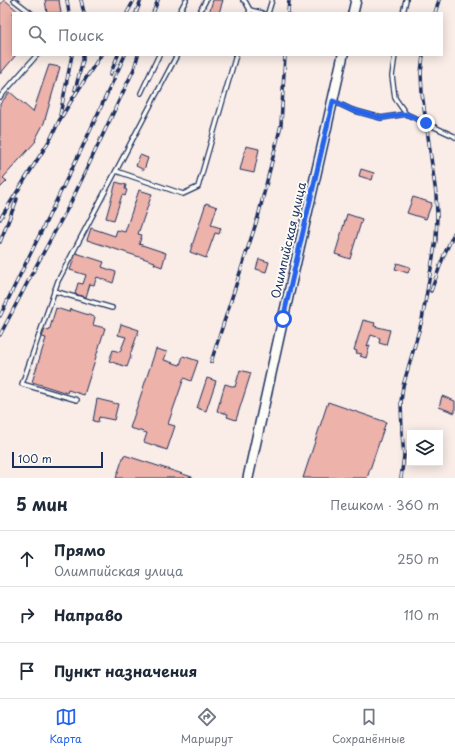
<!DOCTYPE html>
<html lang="ru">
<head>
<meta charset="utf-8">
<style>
	:root { --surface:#fff; --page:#f6f6f7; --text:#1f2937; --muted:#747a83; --line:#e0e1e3; --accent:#2563eb }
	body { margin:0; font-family:"Playpen Sans",sans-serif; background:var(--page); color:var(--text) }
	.controls { position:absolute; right:12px; bottom:12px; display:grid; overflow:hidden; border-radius:0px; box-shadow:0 2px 10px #0003 }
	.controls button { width:36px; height:36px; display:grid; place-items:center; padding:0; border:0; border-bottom:1px solid var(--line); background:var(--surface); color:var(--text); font:20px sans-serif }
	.scale { position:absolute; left:12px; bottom:10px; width:91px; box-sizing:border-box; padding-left:4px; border:2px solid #1b2f5e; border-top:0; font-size:11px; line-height:14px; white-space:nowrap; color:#1b2f5e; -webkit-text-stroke:3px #fdfcf7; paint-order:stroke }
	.stop { position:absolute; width:12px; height:12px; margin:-9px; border:3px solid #2563eb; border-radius:50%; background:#fff }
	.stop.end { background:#2563eb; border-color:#fff; box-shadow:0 1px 4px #0008 }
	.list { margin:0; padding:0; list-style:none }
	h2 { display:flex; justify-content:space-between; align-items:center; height:52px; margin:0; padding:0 16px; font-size:17px }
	h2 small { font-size:13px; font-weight:400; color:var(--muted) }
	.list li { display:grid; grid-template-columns:26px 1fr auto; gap:12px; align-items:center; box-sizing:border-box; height:56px; padding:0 16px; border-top:1px solid var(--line) }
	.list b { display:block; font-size:15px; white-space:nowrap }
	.list p { margin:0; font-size:13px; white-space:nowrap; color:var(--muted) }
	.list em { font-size:13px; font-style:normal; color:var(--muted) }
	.icon { flex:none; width:22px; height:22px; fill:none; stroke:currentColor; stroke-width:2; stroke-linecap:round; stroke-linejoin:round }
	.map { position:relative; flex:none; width:455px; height:478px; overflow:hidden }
	.search { position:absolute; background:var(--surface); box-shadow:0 2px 10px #0003; left:12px; right:12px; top:12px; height:44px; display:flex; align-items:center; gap:10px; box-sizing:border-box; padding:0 14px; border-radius:0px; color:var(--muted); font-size:15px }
	.sheet { height:220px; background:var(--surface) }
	nav { display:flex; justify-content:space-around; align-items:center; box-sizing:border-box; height:56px; border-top:1px solid var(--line); background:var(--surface); font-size:11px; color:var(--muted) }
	nav a { display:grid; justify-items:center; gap:2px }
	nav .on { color:var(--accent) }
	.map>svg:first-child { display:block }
	.building { fill:#edb2aa; stroke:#1b2f5e }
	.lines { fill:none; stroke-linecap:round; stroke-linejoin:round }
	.service-casing { stroke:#1b2f5e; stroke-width:6 }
	.tertiary-casing { stroke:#1b2f5e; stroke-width:12 }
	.service { stroke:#fdfcf7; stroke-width:3.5 }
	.tertiary { stroke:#fdfcf7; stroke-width:9 }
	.rail-casing { stroke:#1b2f5e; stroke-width:3.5 }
	.rail { stroke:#fdfcf7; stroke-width:2; stroke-dasharray:6; stroke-linecap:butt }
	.route { stroke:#2563eb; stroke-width:5 }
	.labels { text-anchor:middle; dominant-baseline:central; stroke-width:3.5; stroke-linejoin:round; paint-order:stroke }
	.street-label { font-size:12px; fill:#1b2f5e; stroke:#fdfcf7 }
</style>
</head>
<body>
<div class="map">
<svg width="455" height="478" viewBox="0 0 455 478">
	<rect width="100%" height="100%" fill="#faede8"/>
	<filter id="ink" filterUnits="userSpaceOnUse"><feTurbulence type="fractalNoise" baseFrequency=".025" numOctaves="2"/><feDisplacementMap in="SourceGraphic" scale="8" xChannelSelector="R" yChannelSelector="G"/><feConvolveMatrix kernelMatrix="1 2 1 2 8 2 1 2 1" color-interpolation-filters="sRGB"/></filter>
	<g filter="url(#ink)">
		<g class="building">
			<path d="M 4,0 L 5,0 L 20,13 L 13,13 L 13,55 L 16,55 L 0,74 L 0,5 Z"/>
			<path d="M 45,0 L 59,0 L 61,13 L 47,13 Z"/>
			<path d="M 213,0 L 223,0 L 219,13 L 209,13 Z"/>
			<path d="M 49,65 L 60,67 L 44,123 L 35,140 L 36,141 L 3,178 L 7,181 L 0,188 L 0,104 L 10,92 L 33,112 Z"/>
			<path d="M 246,146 L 259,149 L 254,173 L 240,170 Z"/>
			<path d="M 140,155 L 148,158 L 144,170 L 136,166 Z"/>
			<path d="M 361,169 L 374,173 L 372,180 L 359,176 Z"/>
			<path d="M 116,182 L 126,185 L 125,189 L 127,190 L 125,196 L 122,195 L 114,220 L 106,218 Z"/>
			<path d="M 139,190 L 152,194 L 138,234 L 142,235 L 139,244 L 166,253 L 162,267 L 154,264 L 155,262 L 87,240 L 91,228 L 115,236 L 117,230 L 125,232 Z"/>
			<path d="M 413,197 L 432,203 L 426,219 L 407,213 Z"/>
			<path d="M 206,203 L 217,207 L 211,225 L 221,228 L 219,234 L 215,233 L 206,258 L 190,252 Z"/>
			<path d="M 347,214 L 362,219 L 350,259 L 335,254 Z"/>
			<path d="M 76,253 L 104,262 L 102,267 L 116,272 L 113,283 L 97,277 L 94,285 L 90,284 L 86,297 L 75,294 L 78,283 L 83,284 L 86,275 L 70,270 Z"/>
			<path d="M 259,259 L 269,262 L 266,272 L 256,269 Z"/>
			<path d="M 397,263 L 410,267 L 408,273 L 395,269 Z"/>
			<path d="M 56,308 L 69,312 L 70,309 L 95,317 L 93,325 L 105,328 L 84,395 L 68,390 L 67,393 L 32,382 L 46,338 L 42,337 L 45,329 L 49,331 Z"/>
			<path d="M 363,320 L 375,323 L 374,326 L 390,330 L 386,345 L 379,343 L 380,338 L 371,335 L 367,346 L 370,345 L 366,358 L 360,356 L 362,354 L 356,353 L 357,351 L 354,350 Z"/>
			<path d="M 121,324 L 139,330 L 130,355 L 131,356 L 127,367 L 109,361 L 113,350 L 120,352 L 126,337 L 118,335 Z"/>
			<path d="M 156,349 L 167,352 L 164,360 L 180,365 L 183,356 L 198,361 L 191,381 L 184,378 L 168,424 L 175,426 L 167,450 L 144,442 L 147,433 L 130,428 Z"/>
			<path d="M 240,370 L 251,373 L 236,420 L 227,417 L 228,414 L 217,411 L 225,384 L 235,387 Z"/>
			<path d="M 207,378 L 216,381 L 206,411 L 197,408 Z"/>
			<path d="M 442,396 L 455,401 L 455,413 L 439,407 Z"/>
			<path d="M 97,399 L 118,404 L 114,420 L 99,417 L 98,422 L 93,421 Z"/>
			<path d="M 328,402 L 386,422 L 367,478 L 303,478 Z"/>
			<path d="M 124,455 L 192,477 L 192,478 L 116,478 Z"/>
		</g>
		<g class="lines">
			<defs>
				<g id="service">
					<path d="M 14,0 L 31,13"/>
					<path d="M 243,0 L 245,1 L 250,10"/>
					<path d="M 179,13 L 186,0"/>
					<path d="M 199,13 L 206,0"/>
					<path d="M 249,13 L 250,10 L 262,13"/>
					<path d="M 268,13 L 272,0"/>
					<path d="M 403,13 L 406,0"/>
					<path d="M 395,55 L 392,76 L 395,98 L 406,114 L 454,136 L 455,137"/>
					<path d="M 141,93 L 159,55"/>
					<path d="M 0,97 L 37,55"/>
					<path d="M 333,101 L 352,110 L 381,118 L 406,114"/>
					<path d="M 116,171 L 183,194 L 198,187 L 236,55"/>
					<path d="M 54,291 L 112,308"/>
					<path d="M 77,400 L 22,384 L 58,281 L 177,55"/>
				</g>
				<g id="tertiary">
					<path d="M 353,13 L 356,0"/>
					<path d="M 248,478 L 283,319 L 343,55"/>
				</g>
			</defs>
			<use href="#service" class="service-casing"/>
			<use href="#tertiary" class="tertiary-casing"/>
			<use href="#service" class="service"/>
			<use href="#tertiary" class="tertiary"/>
			<defs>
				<g id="rail">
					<path d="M 67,0 L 69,13"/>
					<path d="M 81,0 L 84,13"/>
					<path d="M 127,13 L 134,0"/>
					<path d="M 136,13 L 141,0"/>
					<path d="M 153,13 L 158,0"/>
					<path d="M 288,13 L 289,0"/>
					<path d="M 435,13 L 439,0"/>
					<path d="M 110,75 L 118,55"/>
					<path d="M 75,90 L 83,60 L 83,55"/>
					<path d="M 60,115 L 72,55"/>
					<path d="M 0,219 L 51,138 L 59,121 L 73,98 L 101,55"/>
					<path d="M 0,242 L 17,199"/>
					<path d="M 431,291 L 444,255 L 455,231"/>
					<path d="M 0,316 L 82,148 L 125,55"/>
					<path d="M 0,335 L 35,268 L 71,202 L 134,69 L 138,55"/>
					<path d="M 211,362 L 258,217 L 281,125 L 285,55"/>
					<path d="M 401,478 L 404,456 L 402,433 L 401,402 L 403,386 L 422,320 L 436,240 L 437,216 L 436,194 L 422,93 L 421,73 L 423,55"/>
				</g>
			</defs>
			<use href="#rail" class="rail-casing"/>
			<use href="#rail" class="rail"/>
		</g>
	</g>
	<g class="lines" filter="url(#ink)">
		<path class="route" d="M 283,319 L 333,101 L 352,110 L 381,118 L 406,114 L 426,123"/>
	</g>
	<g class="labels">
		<g class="street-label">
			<text transform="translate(288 240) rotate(-77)">Олимпийская улица</text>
		</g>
	</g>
</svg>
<div class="controls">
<button><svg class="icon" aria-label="layers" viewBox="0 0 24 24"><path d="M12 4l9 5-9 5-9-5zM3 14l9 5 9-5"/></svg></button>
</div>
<div class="scale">100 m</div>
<div class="stop" style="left:283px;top:319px"></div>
<div class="stop end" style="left:426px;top:123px"></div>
<div class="search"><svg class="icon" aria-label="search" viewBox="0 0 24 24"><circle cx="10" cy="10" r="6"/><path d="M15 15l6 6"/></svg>Поиск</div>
</div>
<section class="sheet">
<h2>5 мин<small>Пешком · 360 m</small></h2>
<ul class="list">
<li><svg class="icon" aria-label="ahead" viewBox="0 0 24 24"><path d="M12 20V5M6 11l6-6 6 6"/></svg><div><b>Прямо</b><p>Олимпийская улица</p></div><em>250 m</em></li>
<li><svg class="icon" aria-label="right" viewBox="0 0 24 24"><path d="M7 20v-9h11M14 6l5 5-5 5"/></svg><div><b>Направо</b></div><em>110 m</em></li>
<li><svg class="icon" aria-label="arrive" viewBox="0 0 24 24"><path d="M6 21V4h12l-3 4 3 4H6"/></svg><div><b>Пункт назначения</b></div></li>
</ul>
</section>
<nav>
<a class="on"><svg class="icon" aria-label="map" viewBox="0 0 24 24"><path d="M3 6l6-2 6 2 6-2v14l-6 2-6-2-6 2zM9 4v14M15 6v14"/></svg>Карта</a>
<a><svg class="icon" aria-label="directions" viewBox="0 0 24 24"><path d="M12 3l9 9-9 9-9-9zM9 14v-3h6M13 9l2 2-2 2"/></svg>Маршрут</a>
<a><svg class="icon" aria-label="saved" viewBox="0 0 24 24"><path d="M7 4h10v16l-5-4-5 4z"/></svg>Сохранённые</a>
</nav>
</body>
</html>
